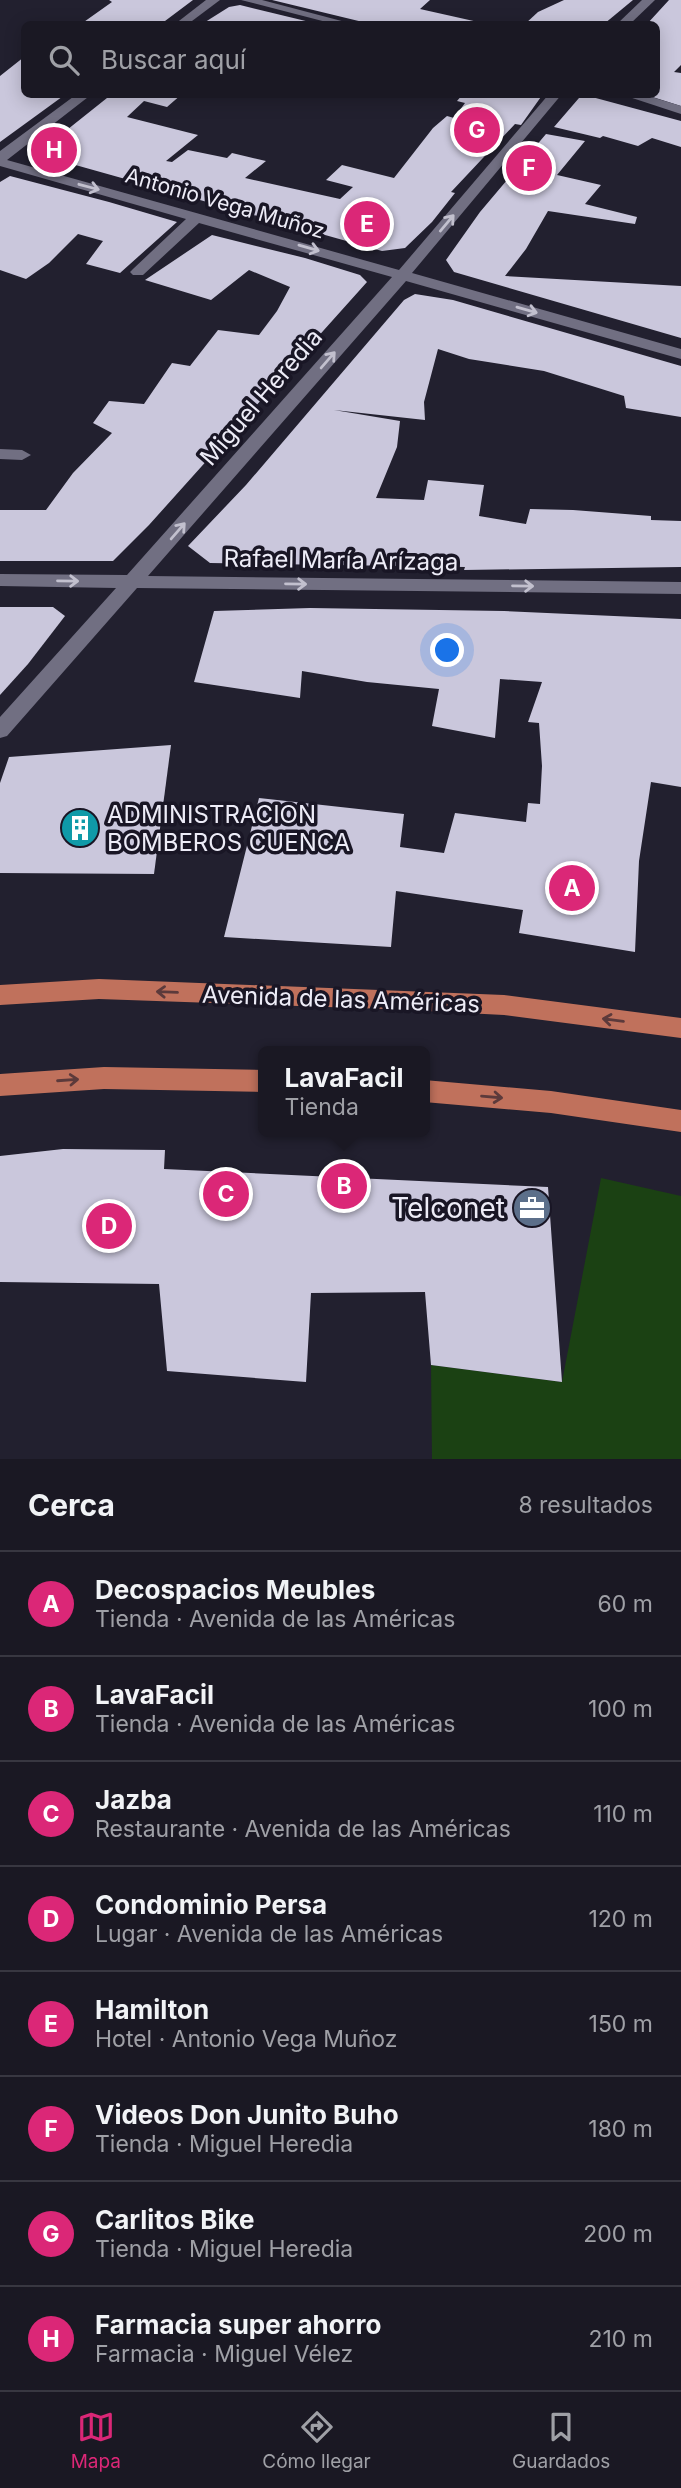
<!DOCTYPE html>
<html lang="es">
<head>
<meta charset="utf-8">
<style>
	:root { --surface:#1a1823; --page:#272530; --text:#f1f3f6; --muted:#9fa0a6; --line:#383741; --accent:#db2777 }
	body { margin:0; font-family:Inter,sans-serif; background:var(--page); color:var(--text) }
	.you { position:absolute; left:448px; top:651px; width:24px; height:24px; margin:-18px; border:5px solid #fff; border-radius:50%; background:#1a73e8; box-shadow:0 0 0 10px #1a73e833 }
	.badge { display:grid; place-items:center; width:46px; height:46px; border-radius:50%; background:var(--accent); color:#fff; font-size:23px; font-weight:700 }
	.pin { position:absolute; translate:-50% -50%; border:4px solid #fff; box-shadow:0 2px 7px #0006 }
	.popup { position:absolute; left:258px; top:1046px; width:172px; height:91px; box-sizing:border-box; display:grid; place-content:center; border-radius:10px; background:var(--surface); filter:drop-shadow(0 2px 5px #0005); font-size:23px; white-space:nowrap; color:var(--muted) }
	.popup b { font-size:26px; color:var(--text) }
	.popup::after { content:''; position:absolute; left:50%; top:100%; margin-left:-14px; border:14px solid transparent; border-top-color:var(--surface) }
	.list { margin:0; padding:0; list-style:none }
	h2 { display:flex; justify-content:space-between; align-items:center; height:91px; margin:0; padding:0 28px; font-size:30px }
	h2 small { font-size:23px; font-weight:400; color:var(--muted) }
	.list li { display:grid; grid-template-columns:46px 1fr auto; gap:21px; align-items:center; box-sizing:border-box; height:105px; padding:0 28px; border-top:2px solid var(--line) }
	.list b { display:block; font-size:26px; white-space:nowrap }
	.list p { margin:0; font-size:23px; white-space:nowrap; color:var(--muted) }
	.list em { font-size:23px; font-style:normal; color:var(--muted) }
	.icon { flex:none; width:38px; height:38px; fill:none; stroke:currentColor; stroke-width:2; stroke-linecap:round; stroke-linejoin:round }
	.map { position:relative; flex:none; width:681px; height:1459px; overflow:hidden }
	.search { position:absolute; background:var(--surface); box-shadow:0 4px 18px #0003; left:21px; right:21px; top:21px; height:77px; display:flex; align-items:center; gap:18px; box-sizing:border-box; padding:0 24px; border-radius:10px; color:var(--muted); font-size:26px }
	.sheet { height:931px; background:var(--surface) }
	nav { display:flex; justify-content:space-around; align-items:center; box-sizing:border-box; height:98px; border-top:2px solid var(--line); background:var(--surface); font-size:19px; color:var(--muted) }
	nav a { display:grid; justify-items:center; gap:4px }
	nav .on { color:var(--accent) }
	.map>svg:first-child { display:block }
	.green { fill:#1b4113 }
	.building { fill:#cac7dc }
	.lines { fill:none; stroke-linecap:round; stroke-linejoin:round }
	.minor { fill:#716f82; fill-rule:evenodd }
	.major { fill:#c0715c; fill-rule:evenodd }
	.oneway { stroke:#c2c0ce }
	.oneway2 { stroke:#5c3a3b }
	.labels { text-anchor:middle; dominant-baseline:central; stroke-width:7; stroke-linejoin:round; paint-order:stroke }
	.far-street-label { font-size:21px; fill:#edecf7; stroke:#191625 }
	.street-label { font-size:24px; fill:#edecf7; stroke:#191625 }
	.poi-label { font-size:24px; fill:#edecf7; stroke:#191625; text-anchor:start }
	.near-poi-label { font-size:28px; fill:#edecf7; stroke:#191625; text-anchor:end }
</style>
</head>
<body>
<div class="map">
<svg width="681" height="1459" viewBox="0 0 681 1459">
	<rect width="100%" height="100%" fill="#22202f"/>
	<path class="green" d="M 601,1178 L 681,1196 L 681,1459 L 432,1459 L 431,1365 L 562,1382 Z"/>
	<g class="building">
		<path d="M 109,0 L 193,0 L 161,24 L 81,24 L 112,2 Z"/>
		<path d="M 272,0 L 430,0 L 420,9 L 487,24 L 371,24 Z"/>
		<path d="M 564,0 L 633,0 L 604,24 L 525,24 L 538,12 Z"/>
		<path d="M 669,0 L 681,0 L 681,65 L 674,72 L 681,73 L 681,106 L 643,94 L 657,94 L 657,24 L 647,24 Z"/>
		<path d="M 240,5 L 314,23 L 314,24 L 202,24 L 229,7 Z"/>
		<path d="M 24,57 L 24,94 L 66,94 L 0,142 L 0,76 Z"/>
		<path d="M 112,94 L 182,94 L 167,107 L 144,101 L 127,117 L 198,135 L 166,161 L 172,162 L 188,150 L 227,158 L 232,153 L 266,161 L 245,178 L 340,199 L 353,187 L 326,180 L 342,165 L 394,178 L 433,128 L 447,116 L 454,118 L 465,103 L 457,101 L 463,94 L 543,94 L 521,125 L 515,124 L 451,192 L 455,193 L 432,222 L 405,248 L 382,251 L 47,157 L 43,149 Z"/>
		<path d="M 592,97 L 681,121 L 681,147 L 652,138 L 638,146 L 603,136 L 600,138 L 554,127 L 579,98 Z"/>
		<path d="M 546,134 L 585,141 L 557,175 L 601,185 L 585,204 L 637,217 L 635,224 L 548,211 L 526,249 L 505,276 L 681,286 L 681,338 L 454,272 L 446,260 L 480,212 Z"/>
		<path d="M 10,176 L 109,202 L 177,222 L 120,273 L 86,264 L 103,241 L 78,234 L 49,263 L 26,279 L 0,270 L 0,182 Z"/>
		<path d="M 212,235 L 305,258 L 360,275 L 367,282 L 149,525 L 113,561 L 0,561 L 0,510 L 46,510 L 73,473 L 112,433 L 93,423 L 109,401 L 144,404 L 172,363 L 190,366 L 218,330 L 259,335 L 277,311 L 290,287 L 249,270 L 211,300 L 145,280 Z"/>
		<path d="M 415,294 L 453,300 L 681,366 L 681,417 L 626,408 L 624,396 L 544,371 L 469,359 L 438,349 L 424,402 L 425,420 L 334,410 L 400,421 L 397,447 L 376,498 L 424,500 L 428,480 L 484,485 L 479,516 L 526,524 L 530,509 L 573,510 L 651,516 L 651,520 L 681,521 L 681,567 L 464,570 L 465,567 L 210,563 L 188,546 L 246,485 L 404,300 Z"/>
		<path d="M 0,607 L 53,607 L 65,616 L 28,664 L 0,695 Z"/>
		<path d="M 310,608 L 504,611 L 681,619 L 681,787 L 651,782 L 639,861 L 635,952 L 519,933 L 523,910 L 396,891 L 391,947 L 224,937 L 259,798 L 404,814 L 400,847 L 444,853 L 455,813 L 526,822 L 528,803 L 540,804 L 542,766 L 539,723 L 528,722 L 542,682 L 500,679 L 495,738 L 432,726 L 439,689 L 367,682 L 302,671 L 300,698 L 194,682 L 214,611 Z"/>
		<path d="M 171,745 L 154,874 L 0,873 L 0,783 L 9,757 Z"/>
		<path d="M 63,1149 L 165,1150 L 164,1169 L 548,1187 L 562,1382 L 431,1365 L 425,1292 L 311,1293 L 306,1382 L 167,1371 L 159,1284 L 0,1282 L 0,1156 Z"/>
	</g>
	<g class="lines">
		<g class="minor">
			<path d="M 206,0 L 220,0 L 188,24 L 175,24 Z"/>
			<path d="M 241,0 L 262,0 L 353,24 L 334,24 Z"/>
			<path d="M 642,0 L 655,0 L 630,24 L 617,24 Z"/>
			<path d="M 77,94 L 92,94 L 7,160 L 399,270 L 549,94 L 562,94 L 412,273 L 681,349 L 681,359 L 406,281 L 148,576 L 681,582 L 681,594 L 137,588 L 7,736 L 0,738 L 0,717 L 116,588 L 0,586 L 0,574 L 127,575 L 392,277 L 199,223 L 143,275 L 133,275 L 130,272 L 133,269 L 186,219 L 0,166 L 0,151 Z"/>
			<path d="M 620,94 L 642,94 L 681,106 L 681,114 Z"/>
			<path d="M 0,449 L 22,450 L 31,455 L 22,460 L 0,459 Z"/>
		</g>
		<g class="major">
			<path d="M 99,979 L 504,995 L 681,1018 L 681,1038 L 504,1015 L 387,1009 L 99,999 L 0,1005 L 0,985 Z"/>
			<path d="M 104,1067 L 264,1070 L 264,1092 L 104,1089 L 0,1096 L 0,1074 Z"/>
			<path d="M 424,1080 L 551,1091 L 681,1110 L 681,1132 L 551,1113 L 424,1102 Z"/>
		</g>
	</g>
	<defs><path id="oneway-shaft" d="M-6 0H5M1.5-3L5.5 0L1.5 3" fill="none" stroke-width="1.6" stroke-linecap="round" stroke-linejoin="round" transform="scale(1.75)"/></defs>
	<g class="oneway">
		<use href="#oneway-shaft" transform="translate(89 187) rotate(15)"/>
		<use href="#oneway-shaft" transform="translate(447 223) rotate(-50)"/>
		<use href="#oneway-shaft" transform="translate(309 248) rotate(16)"/>
		<use href="#oneway-shaft" transform="translate(527 310) rotate(16)"/>
		<use href="#oneway-shaft" transform="translate(328 360) rotate(-49)"/>
		<use href="#oneway-shaft" transform="translate(178 531) rotate(-49)"/>
		<use href="#oneway-shaft" transform="translate(68 581) rotate(1)"/>
		<use href="#oneway-shaft" transform="translate(296 584) rotate(1)"/>
		<use href="#oneway-shaft" transform="translate(523 586) rotate(1)"/>
	</g>
	<g class="oneway2">
		<use href="#oneway-shaft" transform="translate(167 992) rotate(-178)"/>
		<use href="#oneway-shaft" transform="translate(613 1020) rotate(-173)"/>
		<use href="#oneway-shaft" transform="translate(68 1080) rotate(-4)"/>
		<use href="#oneway-shaft" transform="translate(492 1097) rotate(5)"/>
	</g>
	<defs>
		<symbol id="building-disc" viewBox="-11 -11 22 22"><circle r="9.5" fill="#0f9aa8" stroke="#191625"/><path d="M-4-6H4V6H1V3H-1V6H-4ZM-2.5-4.3h1.7v1.8h-1.7ZM.8-4.3h1.7v1.8H.8ZM-2.5-1h1.7V.8h-1.7ZM.8-1h1.7V.8H.8Z" fill="#fff"/></symbol>
		<symbol id="office-disc" viewBox="-11 -11 22 22"><circle r="9.5" fill="#5c6f8a" stroke="#191625"/><path d="M-6-3h4V-5.5h4V-3h4V5H-6ZM-1-4.5V-3h2v-1.5ZM-6 0V1H6V0Z" fill="#fff"/></symbol>
	</defs>
	<g fill-rule="evenodd">
		<use href="#building-disc" x="58" y="806" width="44" height="44"/>
		<use href="#office-disc" x="510" y="1186" width="44" height="44"/>
	</g>
	<g class="labels">
		<g class="far-street-label">
			<text transform="translate(225 203) rotate(16)">Antonio Vega Muñoz</text>
		</g>
		<g class="street-label">
			<text transform="translate(261 397) rotate(-49)">Miguel Heredia</text>
			<text transform="translate(341 560) rotate(1)">Rafael María Arízaga</text>
			<text transform="translate(341 999) rotate(2)">Avenida de las Américas</text>
		</g>
		<g class="poi-label">
			<text x="107" y="814">ADMINISTRACION<tspan x="107" dy="28">BOMBEROS CUENCA</tspan></text>
		</g>
		<g class="near-poi-label">
			<text x="505" y="1208">Telconet</text>
		</g>
	</g>
</svg>
<div class="you"></div>
<div class="pin badge" style="left:572px;top:888px">A</div>
<div class="pin badge" style="left:344px;top:1186px">B</div>
<div class="popup"><b>LavaFacil</b>Tienda</div>
<div class="pin badge" style="left:226px;top:1194px">C</div>
<div class="pin badge" style="left:109px;top:1226px">D</div>
<div class="pin badge" style="left:367px;top:224px">E</div>
<div class="pin badge" style="left:529px;top:168px">F</div>
<div class="pin badge" style="left:477px;top:130px">G</div>
<div class="pin badge" style="left:54px;top:150px">H</div>
<div class="search"><svg class="icon" aria-label="search" viewBox="0 0 24 24"><circle cx="10" cy="10" r="6"/><path d="M15 15l6 6"/></svg>Buscar aquí</div>
</div>
<section class="sheet">
<h2>Cerca<small>8 resultados</small></h2>
<ul class="list">
<li><span class="badge">A</span><div><b>Decospacios Meubles</b><p>Tienda · Avenida de las Américas</p></div><em>60 m</em></li>
<li><span class="badge">B</span><div><b>LavaFacil</b><p>Tienda · Avenida de las Américas</p></div><em>100 m</em></li>
<li><span class="badge">C</span><div><b>Jazba</b><p>Restaurante · Avenida de las Américas</p></div><em>110 m</em></li>
<li><span class="badge">D</span><div><b>Condominio Persa</b><p>Lugar · Avenida de las Américas</p></div><em>120 m</em></li>
<li><span class="badge">E</span><div><b>Hamilton</b><p>Hotel · Antonio Vega Muñoz</p></div><em>150 m</em></li>
<li><span class="badge">F</span><div><b>Videos Don Junito Buho</b><p>Tienda · Miguel Heredia</p></div><em>180 m</em></li>
<li><span class="badge">G</span><div><b>Carlitos Bike</b><p>Tienda · Miguel Heredia</p></div><em>200 m</em></li>
<li><span class="badge">H</span><div><b>Farmacia super ahorro</b><p>Farmacia · Miguel Vélez</p></div><em>210 m</em></li>
</ul>
</section>
<nav>
<a class="on"><svg class="icon" aria-label="map" viewBox="0 0 24 24"><path d="M3 6l6-2 6 2 6-2v14l-6 2-6-2-6 2zM9 4v14M15 6v14"/></svg>Mapa</a>
<a><svg class="icon" aria-label="directions" viewBox="0 0 24 24"><path d="M12 3l9 9-9 9-9-9zM9 14v-3h6M13 9l2 2-2 2"/></svg>Cómo llegar</a>
<a><svg class="icon" aria-label="saved" viewBox="0 0 24 24"><path d="M7 4h10v16l-5-4-5 4z"/></svg>Guardados</a>
</nav>
</body>
</html>
